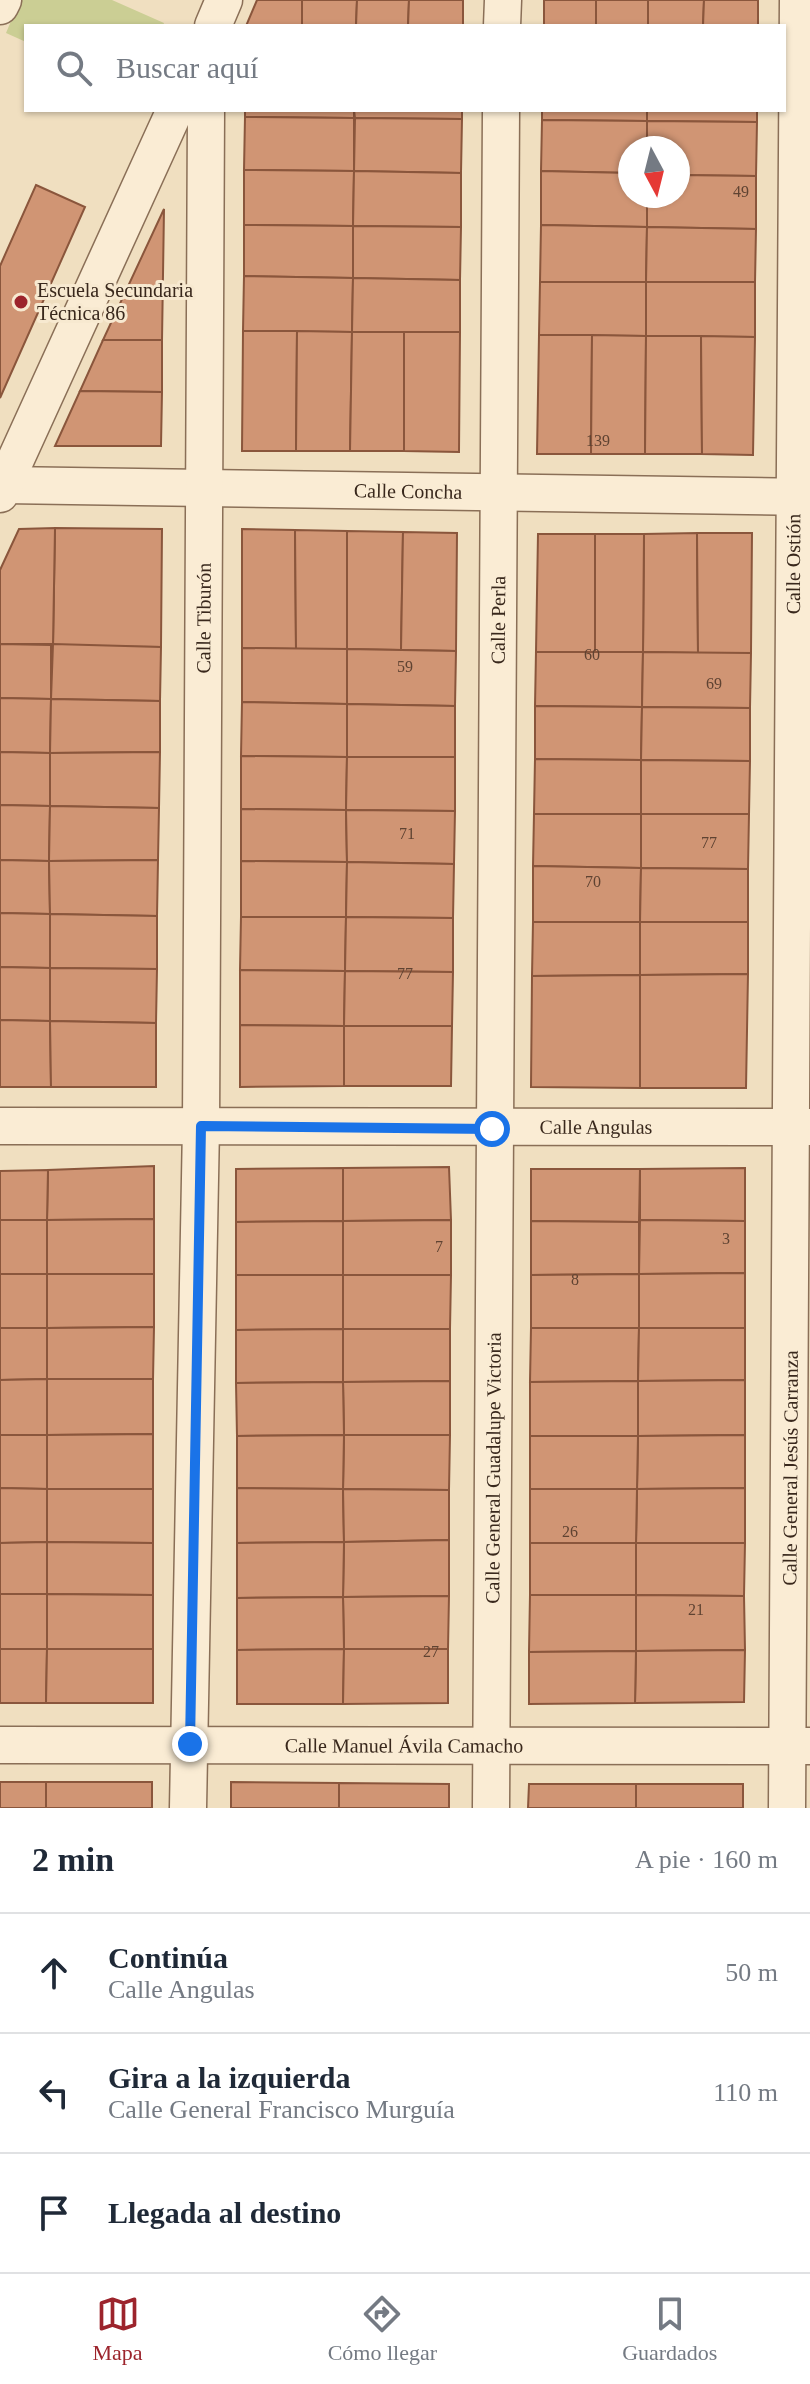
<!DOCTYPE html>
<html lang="es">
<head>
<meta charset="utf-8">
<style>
	:root { --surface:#fff; --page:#f2f2f3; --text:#1f2937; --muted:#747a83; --line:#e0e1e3; --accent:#9c242c }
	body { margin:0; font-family:Georgia,serif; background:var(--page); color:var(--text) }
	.compass { position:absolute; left:618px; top:136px; width:72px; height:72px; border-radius:50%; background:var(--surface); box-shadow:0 2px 6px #0004; rotate:173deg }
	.stop { position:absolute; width:24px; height:24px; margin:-18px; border:6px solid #1a73e8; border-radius:50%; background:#fff }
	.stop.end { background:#1a73e8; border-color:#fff; box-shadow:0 2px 8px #0008 }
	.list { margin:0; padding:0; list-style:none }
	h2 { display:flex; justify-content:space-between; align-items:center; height:104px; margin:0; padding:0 32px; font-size:34px }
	h2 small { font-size:26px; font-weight:400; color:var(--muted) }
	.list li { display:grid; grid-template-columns:52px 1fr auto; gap:24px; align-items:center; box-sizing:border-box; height:120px; padding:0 32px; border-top:2px solid var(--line) }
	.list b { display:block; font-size:30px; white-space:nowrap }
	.list p { margin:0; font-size:26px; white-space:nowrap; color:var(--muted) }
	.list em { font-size:26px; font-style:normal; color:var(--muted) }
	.icon { flex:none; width:44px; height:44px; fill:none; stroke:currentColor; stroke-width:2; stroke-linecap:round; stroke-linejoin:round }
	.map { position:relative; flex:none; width:810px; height:1808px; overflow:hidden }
	.search { position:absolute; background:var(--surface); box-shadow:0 2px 6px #0004; left:24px; right:24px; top:24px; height:88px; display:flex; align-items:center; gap:20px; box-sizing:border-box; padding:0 28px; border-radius:0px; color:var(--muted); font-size:30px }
	.sheet { height:464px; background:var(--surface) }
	nav { display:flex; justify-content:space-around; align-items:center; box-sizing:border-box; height:112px; border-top:2px solid var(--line); background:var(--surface); font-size:22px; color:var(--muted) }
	nav a { display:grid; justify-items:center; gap:4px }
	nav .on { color:var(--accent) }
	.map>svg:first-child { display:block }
	.green { fill:#cbce94 }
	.building { fill:#d09574; stroke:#8a563c; stroke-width:2 }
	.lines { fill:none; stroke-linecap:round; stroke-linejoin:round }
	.street-casing { stroke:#8a6f57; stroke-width:39 }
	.street { stroke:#faecd4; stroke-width:36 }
	.route { stroke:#1a73e8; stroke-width:10 }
	.poi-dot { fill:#9c242c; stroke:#f7e9d0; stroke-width:3 }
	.labels { text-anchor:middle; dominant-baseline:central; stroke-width:6; stroke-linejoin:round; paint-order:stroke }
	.number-label { font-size:16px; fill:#5f4332 }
	.poi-label { font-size:20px; fill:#39281c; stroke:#f7e9d0; text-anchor:start }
	.street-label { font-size:20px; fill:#39281c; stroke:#f7e9d0 }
</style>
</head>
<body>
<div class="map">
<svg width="810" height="1808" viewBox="0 0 810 1808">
	<rect width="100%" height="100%" fill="#f0dfc0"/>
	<path class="green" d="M 20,0 L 112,0 L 164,23 L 163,26 L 26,26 L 26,42 L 6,33 Z"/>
	<g class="building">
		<path d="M 257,0 L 302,0 L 302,26 L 246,26 Z"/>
		<path d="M 302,0 L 357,0 L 356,26 L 302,26 Z"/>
		<path d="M 357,0 L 409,0 L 408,26 L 356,26 Z"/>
		<path d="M 409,0 L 463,0 L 463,26 L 408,26 Z"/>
		<rect x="544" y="0" width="52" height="26"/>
		<rect x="596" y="0" width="52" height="26"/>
		<path d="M 648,0 L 704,0 L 703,26 L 648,26 Z"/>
		<path d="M 704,0 L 758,0 L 758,26 L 703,26 Z"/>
		<path d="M 245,110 L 354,110 L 354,118 L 245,117 Z"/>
		<path d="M 354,110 L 462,110 L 462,119 L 355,118 Z"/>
		<path d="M 542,110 L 647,110 L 647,121 L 542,120 Z"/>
		<path d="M 647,110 L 757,110 L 757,122 L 647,121 Z"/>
		<path d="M 245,117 L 354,118 L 354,171 L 244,170 Z"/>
		<path d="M 355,118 L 462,119 L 461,173 L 354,171 Z"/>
		<path d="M 542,120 L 647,121 L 647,148 L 630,148 L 630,173 L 541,171 Z"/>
		<path d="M 647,121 L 757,122 L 756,176 L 678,175 L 678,148 L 647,148 Z"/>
		<path d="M 244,170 L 354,171 L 353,226 L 244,225 Z"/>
		<path d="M 354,171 L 461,173 L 461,227 L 353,226 Z"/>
		<path d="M 541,171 L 630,173 L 630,196 L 647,196 L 647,227 L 541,225 Z"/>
		<path d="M 678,175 L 756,176 L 756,229 L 647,227 L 647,196 L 678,196 Z"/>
		<path d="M 36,185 L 85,207 L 0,398 L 0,266 Z"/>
		<path d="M 164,209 L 162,340 L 103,340 Z"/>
		<path d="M 244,225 L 353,226 L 353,278 L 244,276 Z"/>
		<path d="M 541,225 L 647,227 L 646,282 L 540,282 Z"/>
		<path d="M 353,226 L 461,227 L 460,280 L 353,278 Z"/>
		<path d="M 647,227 L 756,229 L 755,282 L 646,282 Z"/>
		<path d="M 244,276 L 353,278 L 352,332 L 243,331 Z"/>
		<path d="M 353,278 L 460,280 L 460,332 L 352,332 Z"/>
		<path d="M 540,282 L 646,282 L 646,336 L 539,335 Z"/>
		<path d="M 646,282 L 755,282 L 755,337 L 646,336 Z"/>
		<path d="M 243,331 L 297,331 L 296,451 L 242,451 Z"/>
		<path d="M 297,331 L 352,332 L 350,451 L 296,451 Z"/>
		<path d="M 352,332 L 404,332 L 404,451 L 350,451 Z"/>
		<path d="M 404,332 L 460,332 L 459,452 L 404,451 Z"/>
		<path d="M 539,335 L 592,335 L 591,454 L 537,454 Z"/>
		<path d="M 592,335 L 646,336 L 645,454 L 591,454 Z"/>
		<path d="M 646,336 L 701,336 L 702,454 L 645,454 Z"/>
		<path d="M 701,336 L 755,337 L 753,455 L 702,454 Z"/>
		<path d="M 103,340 L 162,340 L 162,392 L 80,391 Z"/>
		<path d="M 80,391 L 162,392 L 161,446 L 55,446 Z"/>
		<path d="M 55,528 L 162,529 L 161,647 L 53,646 Z"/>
		<path d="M 55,528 L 53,644 L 0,644 L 0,570 L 19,529 Z"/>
		<path d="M 242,529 L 295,530 L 296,649 L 242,648 Z"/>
		<path d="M 295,530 L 347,531 L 347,649 L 296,649 Z"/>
		<path d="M 347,531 L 403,532 L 401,650 L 347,649 Z"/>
		<path d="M 403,532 L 457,533 L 456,651 L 401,650 Z"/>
		<path d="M 697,533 L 698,653 L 643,652 L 644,534 Z"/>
		<path d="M 697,533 L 752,533 L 751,653 L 698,653 Z"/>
		<path d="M 538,534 L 595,534 L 595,652 L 536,652 Z"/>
		<path d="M 595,534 L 644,534 L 643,652 L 595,652 Z"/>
		<path d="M 0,644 L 51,645 L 51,699 L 0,698 Z"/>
		<path d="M 53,644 L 161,647 L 160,701 L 51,699 Z"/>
		<path d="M 242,648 L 347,649 L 347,704 L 242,702 Z"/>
		<path d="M 347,649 L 456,651 L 455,706 L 347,704 Z"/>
		<path d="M 536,652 L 643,652 L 642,707 L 535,706 Z"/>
		<path d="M 643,652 L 751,653 L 750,708 L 642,707 Z"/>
		<path d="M 0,698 L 51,699 L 50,753 L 0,752 Z"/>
		<path d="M 51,699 L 160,701 L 160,752 L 50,753 Z"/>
		<path d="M 242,702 L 347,704 L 347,757 L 241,756 Z"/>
		<path d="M 347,704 L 455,706 L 455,757 L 347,757 Z"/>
		<path d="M 535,706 L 642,707 L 641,760 L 535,759 Z"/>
		<path d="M 642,707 L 750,708 L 750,761 L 641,760 Z"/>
		<path d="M 0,752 L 50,753 L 50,806 L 0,805 Z"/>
		<path d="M 160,752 L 159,808 L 50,806 L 50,753 Z"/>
		<path d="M 241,756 L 347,757 L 346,810 L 241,809 Z"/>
		<path d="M 347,757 L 455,757 L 455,811 L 346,810 Z"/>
		<path d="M 535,759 L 641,760 L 641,814 L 534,814 Z"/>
		<path d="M 641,760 L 750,761 L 749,814 L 641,814 Z"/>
		<path d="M 0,805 L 50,806 L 49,861 L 0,860 Z"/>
		<path d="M 50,806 L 159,808 L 158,860 L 49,861 Z"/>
		<path d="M 241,809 L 346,810 L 347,862 L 241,861 Z"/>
		<path d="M 346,810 L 455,811 L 454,864 L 347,862 Z"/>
		<path d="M 534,814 L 641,814 L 641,868 L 533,866 Z"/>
		<path d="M 641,814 L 749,814 L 748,869 L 641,868 Z"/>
		<path d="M 0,860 L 49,861 L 50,914 L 0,913 Z"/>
		<path d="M 158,860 L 157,916 L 50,914 L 49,861 Z"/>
		<path d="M 241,861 L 347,862 L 346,917 L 241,917 Z"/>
		<path d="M 347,862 L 454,864 L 453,918 L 346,917 Z"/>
		<path d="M 533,866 L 641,868 L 640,922 L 533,922 Z"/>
		<path d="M 641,868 L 748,869 L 748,922 L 640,922 Z"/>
		<path d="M 0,913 L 50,914 L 50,968 L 0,967 Z"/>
		<path d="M 50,914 L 157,916 L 157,969 L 50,968 Z"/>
		<path d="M 241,917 L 346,917 L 345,971 L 240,970 Z"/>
		<path d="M 346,917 L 453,918 L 453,972 L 345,971 Z"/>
		<path d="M 533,922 L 640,922 L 640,975 L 532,976 Z"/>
		<path d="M 640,922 L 748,922 L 748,974 L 640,975 Z"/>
		<path d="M 0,967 L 50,968 L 50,1021 L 0,1020 Z"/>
		<path d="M 50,968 L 157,969 L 156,1023 L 50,1021 Z"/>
		<path d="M 240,970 L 345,971 L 344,1026 L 240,1025 Z"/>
		<path d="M 345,971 L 453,972 L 452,1026 L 344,1026 Z"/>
		<path d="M 748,974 L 746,1088 L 640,1088 L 640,975 Z"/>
		<path d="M 640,975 L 640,1088 L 531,1087 L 532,976 Z"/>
		<path d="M 0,1020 L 50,1021 L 51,1087 L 0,1087 Z"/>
		<path d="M 50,1021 L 156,1023 L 156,1087 L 51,1087 Z"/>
		<path d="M 240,1025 L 344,1026 L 344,1086 L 240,1087 Z"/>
		<path d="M 344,1026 L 452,1026 L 451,1086 L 344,1086 Z"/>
		<path d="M 154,1166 L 154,1219 L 47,1220 L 48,1170 Z"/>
		<path d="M 449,1167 L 451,1220 L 343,1221 L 343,1168 Z"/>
		<path d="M 343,1168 L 343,1221 L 236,1222 L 236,1169 Z"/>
		<path d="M 745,1168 L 745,1221 L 640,1220 L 640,1169 Z"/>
		<path d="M 531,1169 L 640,1169 L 639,1222 L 531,1221 Z"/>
		<path d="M 48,1170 L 47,1220 L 0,1220 L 0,1171 Z"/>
		<path d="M 154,1219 L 154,1274 L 47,1274 L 47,1220 Z"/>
		<rect x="0" y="1220" width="47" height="54"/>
		<path d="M 451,1220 L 451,1275 L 343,1275 L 343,1221 Z"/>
		<path d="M 640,1220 L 745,1221 L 745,1273 L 639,1274 Z"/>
		<path d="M 343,1221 L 343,1275 L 236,1275 L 236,1222 Z"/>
		<path d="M 531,1221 L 639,1222 L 639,1274 L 531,1275 Z"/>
		<path d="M 745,1273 L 745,1328 L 639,1328 L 639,1274 Z"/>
		<rect x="0" y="1274" width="47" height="54"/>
		<path d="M 47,1274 L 154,1274 L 154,1327 L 47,1328 Z"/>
		<path d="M 639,1274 L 639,1328 L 531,1328 L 531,1275 Z"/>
		<path d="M 236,1275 L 343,1275 L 343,1329 L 236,1330 Z"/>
		<path d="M 343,1275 L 451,1275 L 450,1329 L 343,1329 Z"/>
		<path d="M 154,1327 L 153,1379 L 47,1379 L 47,1328 Z"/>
		<path d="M 0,1328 L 47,1328 L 47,1379 L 0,1380 Z"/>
		<path d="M 531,1328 L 639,1328 L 638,1381 L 530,1382 Z"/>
		<path d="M 639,1328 L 745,1328 L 745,1380 L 638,1381 Z"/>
		<path d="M 343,1329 L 343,1382 L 236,1383 L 236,1330 Z"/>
		<path d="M 343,1329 L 450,1329 L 450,1381 L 343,1382 Z"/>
		<path d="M 47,1379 L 47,1435 L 0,1435 L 0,1380 Z"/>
		<path d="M 47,1379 L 153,1379 L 153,1434 L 47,1435 Z"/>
		<path d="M 745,1380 L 745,1435 L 638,1436 L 638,1381 Z"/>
		<path d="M 450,1381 L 450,1435 L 344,1435 L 343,1382 Z"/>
		<path d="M 638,1381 L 638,1436 L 530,1436 L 530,1382 Z"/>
		<path d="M 343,1382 L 344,1435 L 237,1436 L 236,1383 Z"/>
		<path d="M 153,1434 L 153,1489 L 47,1489 L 47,1435 Z"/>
		<path d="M 0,1435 L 47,1435 L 47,1489 L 0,1488 Z"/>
		<path d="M 344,1435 L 450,1435 L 449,1490 L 343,1489 Z"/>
		<path d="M 344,1435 L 343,1489 L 237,1488 L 237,1436 Z"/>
		<path d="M 745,1435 L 745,1488 L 637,1489 L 638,1436 Z"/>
		<path d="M 530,1436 L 638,1436 L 637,1489 L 530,1489 Z"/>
		<path d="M 0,1488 L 47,1489 L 47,1542 L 0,1543 Z"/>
		<path d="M 237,1488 L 343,1489 L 344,1542 L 237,1543 Z"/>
		<path d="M 745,1488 L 745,1543 L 636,1543 L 637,1489 Z"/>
		<path d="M 47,1489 L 153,1489 L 153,1543 L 47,1542 Z"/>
		<path d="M 343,1489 L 449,1490 L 449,1540 L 344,1542 Z"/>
		<path d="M 530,1489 L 637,1489 L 636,1543 L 530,1543 Z"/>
		<path d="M 449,1540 L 449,1596 L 343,1597 L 344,1542 Z"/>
		<path d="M 47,1542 L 153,1543 L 153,1595 L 47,1594 Z"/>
		<path d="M 47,1542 L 47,1594 L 0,1594 L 0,1543 Z"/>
		<path d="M 344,1542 L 343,1597 L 237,1598 L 237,1543 Z"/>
		<rect x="530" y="1543" width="106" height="52"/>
		<path d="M 636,1543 L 745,1543 L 744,1596 L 636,1595 Z"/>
		<rect x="0" y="1594" width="47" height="55"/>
		<path d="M 47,1594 L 153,1595 L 153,1649 L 47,1649 Z"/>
		<path d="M 530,1595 L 636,1595 L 636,1651 L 529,1652 Z"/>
		<path d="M 636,1595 L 744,1596 L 745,1650 L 636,1651 Z"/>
		<path d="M 449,1596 L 448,1649 L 344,1649 L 343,1597 Z"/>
		<path d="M 343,1597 L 344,1649 L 237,1650 L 237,1598 Z"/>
		<path d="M 0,1649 L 47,1649 L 46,1703 L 0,1703 Z"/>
		<path d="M 47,1649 L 153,1649 L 153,1703 L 46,1703 Z"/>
		<path d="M 344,1649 L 343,1704 L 237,1704 L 237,1650 Z"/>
		<path d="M 344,1649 L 448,1649 L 448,1703 L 343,1704 Z"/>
		<path d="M 745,1650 L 744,1702 L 635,1703 L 636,1651 Z"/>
		<path d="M 636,1651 L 635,1703 L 529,1704 L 529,1652 Z"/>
		<rect x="0" y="1782" width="46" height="26"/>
		<rect x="46" y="1782" width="106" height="26"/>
		<path d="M 231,1782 L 339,1783 L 339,1808 L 231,1808 Z"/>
		<path d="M 339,1783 L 449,1784 L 449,1808 L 339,1808 Z"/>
		<path d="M 529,1784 L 636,1784 L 636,1808 L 528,1808 Z"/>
		<rect x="636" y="1784" width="107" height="24"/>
	</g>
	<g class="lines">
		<defs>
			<g id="street">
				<path d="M 0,6 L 3,0"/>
				<path d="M 213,26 L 224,0"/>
				<path d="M 502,26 L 503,0"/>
				<path id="s1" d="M 4,485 L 810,497"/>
				<path d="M 0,494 L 175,110"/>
				<path id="s2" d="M 0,1126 L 810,1127"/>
				<path id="s3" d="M 0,1745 L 810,1746"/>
				<path id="s4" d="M 188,1808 L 201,1126 L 206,110"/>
				<path id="s5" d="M 491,1808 L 501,110"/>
				<path id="s6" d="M 787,1808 C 795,1205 789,603 798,0"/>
			</g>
		</defs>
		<use href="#street" class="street-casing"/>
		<use href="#street" class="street"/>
	</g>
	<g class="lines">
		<path class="route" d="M 190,1744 L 201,1126 L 492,1129"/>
	</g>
	<circle class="poi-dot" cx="21" cy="302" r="8"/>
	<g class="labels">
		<g class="number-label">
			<text x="741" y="191">49</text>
			<text x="598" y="440">139</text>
			<text x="592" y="654">60</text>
			<text x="405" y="666">59</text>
			<text x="714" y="683">69</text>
			<text x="407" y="833">71</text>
			<text x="709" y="842">77</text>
			<text x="593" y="881">70</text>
			<text x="405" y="973">77</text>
			<text x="726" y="1238">3</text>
			<text x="439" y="1246">7</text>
			<text x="575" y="1279">8</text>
			<text x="570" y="1531">26</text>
			<text x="696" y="1609">21</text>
			<text x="431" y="1651">27</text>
		</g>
		<g class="poi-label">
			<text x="37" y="290">Escuela Secundaria<tspan x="37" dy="23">Técnica 86</tspan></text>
		</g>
		<g class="street-label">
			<text stroke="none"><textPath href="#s1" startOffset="404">Calle Concha</textPath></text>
			<text stroke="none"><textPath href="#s6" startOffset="1244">Calle Ostión</textPath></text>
			<text stroke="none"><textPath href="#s4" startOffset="1190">Calle Tiburón</textPath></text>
			<text stroke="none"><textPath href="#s5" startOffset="1188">Calle Perla</textPath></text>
			<text stroke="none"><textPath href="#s2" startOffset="596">Calle Angulas</textPath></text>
			<text stroke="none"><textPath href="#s5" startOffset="340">Calle General Guadalupe Victoria</textPath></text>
			<text stroke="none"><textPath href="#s6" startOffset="340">Calle General Jesús Carranza</textPath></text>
			<text stroke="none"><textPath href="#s3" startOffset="404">Calle Manuel Ávila Camacho</textPath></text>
		</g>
	</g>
</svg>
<svg class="compass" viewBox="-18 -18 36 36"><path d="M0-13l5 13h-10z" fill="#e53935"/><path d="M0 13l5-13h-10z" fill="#747a83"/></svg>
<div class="stop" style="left:492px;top:1129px"></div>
<div class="stop end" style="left:190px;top:1744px"></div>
<div class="search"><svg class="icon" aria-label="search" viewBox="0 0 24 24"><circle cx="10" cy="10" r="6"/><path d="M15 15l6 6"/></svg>Buscar aquí</div>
</div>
<section class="sheet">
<h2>2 min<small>A pie · 160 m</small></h2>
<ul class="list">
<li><svg class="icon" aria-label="ahead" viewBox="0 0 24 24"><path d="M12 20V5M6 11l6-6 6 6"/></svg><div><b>Continúa</b><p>Calle Angulas</p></div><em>50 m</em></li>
<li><svg class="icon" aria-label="left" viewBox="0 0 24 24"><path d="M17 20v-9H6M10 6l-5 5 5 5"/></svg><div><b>Gira a la izquierda</b><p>Calle General Francisco Murguía</p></div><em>110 m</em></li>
<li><svg class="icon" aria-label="arrive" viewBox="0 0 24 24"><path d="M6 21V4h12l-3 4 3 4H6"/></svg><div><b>Llegada al destino</b></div></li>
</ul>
</section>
<nav>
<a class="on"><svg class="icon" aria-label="map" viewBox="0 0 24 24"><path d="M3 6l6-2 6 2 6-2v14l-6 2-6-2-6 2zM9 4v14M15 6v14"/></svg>Mapa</a>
<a><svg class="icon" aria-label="directions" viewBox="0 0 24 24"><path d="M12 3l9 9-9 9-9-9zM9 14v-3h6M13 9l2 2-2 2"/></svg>Cómo llegar</a>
<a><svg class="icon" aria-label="saved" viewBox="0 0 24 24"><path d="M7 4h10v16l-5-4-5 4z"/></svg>Guardados</a>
</nav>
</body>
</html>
